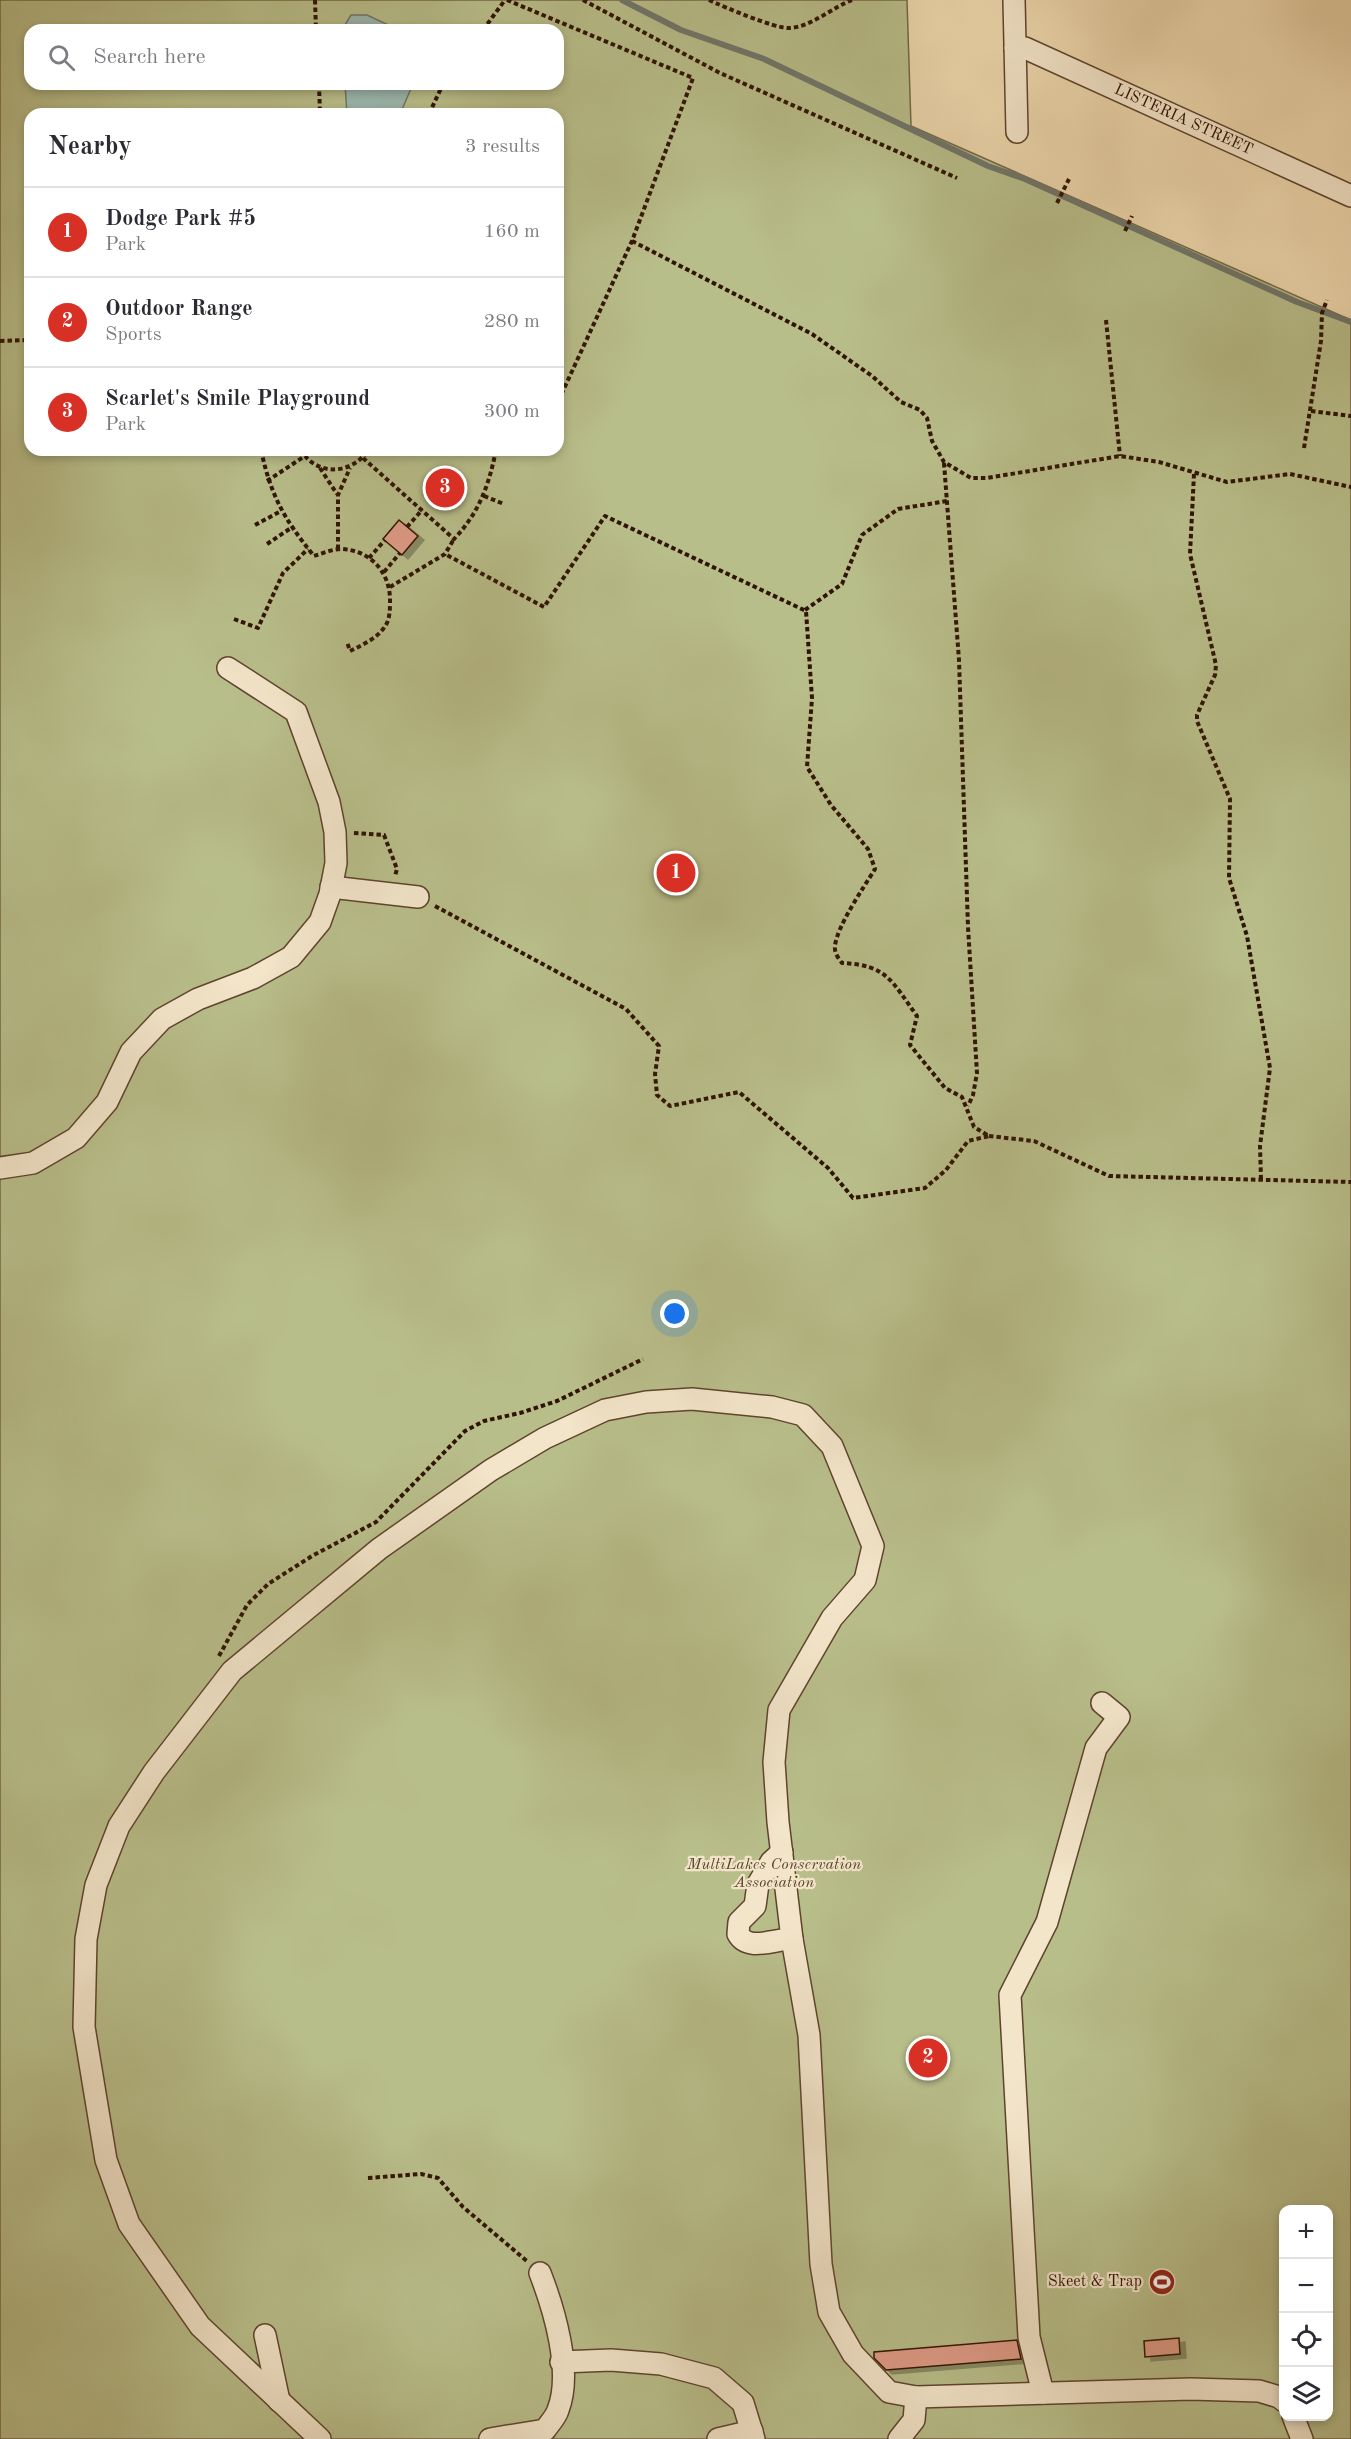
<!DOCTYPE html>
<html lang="en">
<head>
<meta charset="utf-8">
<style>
	:root { --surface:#fff; --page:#f2f2f3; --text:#2b2b33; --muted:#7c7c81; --line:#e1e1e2; --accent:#d93025 }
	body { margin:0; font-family:"Old Standard TT",serif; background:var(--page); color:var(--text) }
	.controls { position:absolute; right:18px; bottom:18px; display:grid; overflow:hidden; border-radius:12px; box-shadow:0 3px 9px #0003 }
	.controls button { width:54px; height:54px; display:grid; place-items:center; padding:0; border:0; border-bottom:2px solid var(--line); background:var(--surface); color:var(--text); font:30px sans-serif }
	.you { position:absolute; left:675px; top:1314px; width:21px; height:21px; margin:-15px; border:4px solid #fff; border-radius:50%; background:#1a73e8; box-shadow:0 0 0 9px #1a73e833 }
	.badge { display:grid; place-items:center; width:39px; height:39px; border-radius:50%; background:var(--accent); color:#fff; font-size:20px; font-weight:700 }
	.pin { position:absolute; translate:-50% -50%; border:3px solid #fff; box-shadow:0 2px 6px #0006 }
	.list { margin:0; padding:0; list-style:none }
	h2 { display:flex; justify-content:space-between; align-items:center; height:78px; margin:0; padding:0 24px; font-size:26px }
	h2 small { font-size:20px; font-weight:400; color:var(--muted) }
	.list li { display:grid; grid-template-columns:39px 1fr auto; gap:18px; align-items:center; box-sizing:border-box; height:90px; padding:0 24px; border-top:2px solid var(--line) }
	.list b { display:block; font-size:22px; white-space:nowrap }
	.list p { margin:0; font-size:20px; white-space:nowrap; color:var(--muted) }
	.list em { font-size:20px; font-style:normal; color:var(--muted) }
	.icon { flex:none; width:33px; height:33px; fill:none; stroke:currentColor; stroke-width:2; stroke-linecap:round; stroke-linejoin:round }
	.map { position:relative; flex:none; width:1351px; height:2439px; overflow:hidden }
	.search { position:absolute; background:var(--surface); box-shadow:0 3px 9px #0003; left:24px; top:24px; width:540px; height:66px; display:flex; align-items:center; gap:15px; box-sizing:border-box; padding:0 21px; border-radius:18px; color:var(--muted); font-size:22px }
	.panel { position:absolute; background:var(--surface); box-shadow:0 3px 9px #0003; left:24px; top:108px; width:540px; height:348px; border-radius:18px }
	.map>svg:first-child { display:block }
	.green { fill:#b8be8a; stroke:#746846; stroke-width:1.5; fill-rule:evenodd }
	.water { fill:#9ab8af; stroke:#70766a; stroke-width:1.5 }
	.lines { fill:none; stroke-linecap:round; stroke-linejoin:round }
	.stream { stroke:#70766a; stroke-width:6 }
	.building { fill:#e09c88; stroke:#301302; stroke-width:1.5; filter:url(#shadow) }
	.minor-casing { stroke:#5f442d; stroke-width:24 }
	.path { stroke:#301302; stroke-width:4; stroke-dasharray:4.5 3; stroke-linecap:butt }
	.minor { stroke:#f3e5ca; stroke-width:21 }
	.labels { text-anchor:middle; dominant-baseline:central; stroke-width:4.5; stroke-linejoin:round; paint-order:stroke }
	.street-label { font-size:16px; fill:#301302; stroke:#f3e5ca }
	.park-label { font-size:16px; font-style:italic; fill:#59462b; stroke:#f3e5ca }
	.poi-label { font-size:16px; fill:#301302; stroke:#f3e5ca; text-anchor:end }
</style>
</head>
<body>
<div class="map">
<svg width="1351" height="2439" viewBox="0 0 1351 2439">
	<defs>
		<filter id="shadow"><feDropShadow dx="6" dy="4" stdDeviation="0" flood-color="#0004"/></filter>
	</defs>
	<rect width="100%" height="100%" fill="#edd7ad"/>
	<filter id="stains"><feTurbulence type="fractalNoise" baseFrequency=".00333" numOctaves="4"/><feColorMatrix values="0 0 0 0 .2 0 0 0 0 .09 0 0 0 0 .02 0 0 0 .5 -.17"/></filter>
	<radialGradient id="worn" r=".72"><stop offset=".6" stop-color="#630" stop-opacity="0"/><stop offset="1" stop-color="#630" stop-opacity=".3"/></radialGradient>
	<path class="green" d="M 0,0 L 907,0 L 911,126 L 1351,320 L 1351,2439 L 0,2439 ZM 30,30 L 558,30 L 558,84 L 30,84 ZM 30,114 L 558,114 L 558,450 L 30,450 ZM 1284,2210 L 1328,2210 L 1328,2416 L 1284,2416 Z"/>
	<g class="water">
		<path d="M 351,15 L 367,15 L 399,30 L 342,30 Z"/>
		<path d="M 345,84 L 413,84 L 400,114 L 347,114 Z"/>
	</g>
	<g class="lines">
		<path class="stream" d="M 622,0 L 681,30 L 764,59 L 988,166 L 1025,179 L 1297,302 L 1351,322"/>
	</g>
	<g class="building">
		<path d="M 399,520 L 418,536 L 402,555 L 383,539 Z"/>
		<path d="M 1179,2338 L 1180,2354 L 1145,2357 L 1144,2341 Z"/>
		<path d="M 1017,2340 L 1021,2359 L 886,2370 L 874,2358 L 874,2352 Z"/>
	</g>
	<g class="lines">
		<defs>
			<g id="minor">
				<path d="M 1014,0 L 1017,132"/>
				<path id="s1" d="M 1015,48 L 1025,48 L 1351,196"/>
				<path d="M 331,887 L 418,897"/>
				<path d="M 0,1168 L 33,1163 L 76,1138 L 107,1102 L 131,1052 L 162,1019 L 198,999 L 253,978 L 291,957 L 320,922 L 330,894 L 336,863 L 335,832 L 329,802 L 296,712 L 228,668"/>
				<path d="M 782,1852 L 771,1862 L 758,1884 L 755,1906 L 739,1922 L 738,1934 C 748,1952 775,1939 792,1939"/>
				<path d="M 265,2335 L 279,2401"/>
				<path d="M 561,2362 L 611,2360 L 661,2364 L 714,2378 L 743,2403 L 754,2439"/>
				<path d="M 1043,2393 L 1029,2337 L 1010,1995 L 1047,1922 L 1096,1748 L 1119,1717 L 1102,1703"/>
				<path d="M 1293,2416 L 1302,2439"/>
				<path d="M 320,2439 L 200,2326 L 129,2224 L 106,2160 L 84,2027 L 86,1939 L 96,1885 L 119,1826 L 154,1772 L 232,1671 L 379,1549 L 491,1470 L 545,1438 L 605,1410 L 646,1402 L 692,1399 L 772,1407 L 803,1415 L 832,1446 L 873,1546 L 865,1580 L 832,1618 L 779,1710 L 774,1762 L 778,1822 L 792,1939 L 809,2035 L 821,2264 L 829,2312 L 853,2354 L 889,2392 L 916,2397 L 1191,2389 L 1259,2391 L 1279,2397 L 1284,2401"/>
				<path d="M 490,2439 L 545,2430 C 549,2424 556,2417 558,2410 C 573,2372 554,2309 540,2273"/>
				<path d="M 718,2439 L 752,2431"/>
				<path d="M 899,2439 L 914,2420 L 916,2397"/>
			</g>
		</defs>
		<use href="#minor" class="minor-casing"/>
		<g class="path">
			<path d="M 315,0 L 316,30"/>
			<path d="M 507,0 L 693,78 L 632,241 L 562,393 L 558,391"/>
			<path d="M 583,0 L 720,73 L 957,178"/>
			<path d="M 709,0 C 724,7 774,28 788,28 C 810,28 833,7 852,0"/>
			<path d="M 483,30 L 505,0"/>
			<path d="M 319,84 L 320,114"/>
			<path d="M 429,114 L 443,84"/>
			<path d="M 1057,203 L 1069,179"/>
			<path d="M 1125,231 L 1132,216"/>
			<path d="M 632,241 L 812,334 L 872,376 L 901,402 L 920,410 L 927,418 L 932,441 L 944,462 L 971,478 L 987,478 L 1120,456 L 1159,462 L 1227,482 L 1290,474 L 1351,487"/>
			<path d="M 1106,320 L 1120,456"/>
			<path d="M 0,341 L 30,340"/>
			<path d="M 1311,411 L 1351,416"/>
			<path d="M 1304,448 L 1321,341 L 1322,313 L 1327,300"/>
			<path d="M 261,450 C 271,496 284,519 314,556 C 323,553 333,549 341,549 C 370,550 390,572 390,600 C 390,608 390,616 387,623 C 379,638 364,644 350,651 L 347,642"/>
			<path d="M 363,458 L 454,539 C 479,513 489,485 496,450"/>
			<path d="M 944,463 L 959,660 L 968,927 L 977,1073 L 973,1095 L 968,1106"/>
			<path d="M 320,468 L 337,494"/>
			<path d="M 1194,474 L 1190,554 L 1216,665 L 1215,675 L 1197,715 L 1197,721 L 1230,799 L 1229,878 L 1247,936 L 1270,1068 L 1260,1146 L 1261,1180"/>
			<path d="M 267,481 L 305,456 C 323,477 354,472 368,450"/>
			<path d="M 484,496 L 504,504"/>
			<path d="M 255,525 L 281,511"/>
			<path d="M 407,527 L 422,510"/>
			<path d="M 267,544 L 291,528"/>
			<path d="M 338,549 L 338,495 L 350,468"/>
			<path d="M 369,558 L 385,540"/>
			<path d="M 384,572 L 400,553"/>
			<path d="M 390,587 L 445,554 L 454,539"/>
			<path d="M 805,610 L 842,584 L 862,535 L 898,509 L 947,501"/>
			<path d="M 234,619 L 258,628 L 283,573 L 308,549"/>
			<path d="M 354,833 L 384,835 L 397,869 L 395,876"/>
			<path d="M 435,906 L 626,1009 L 659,1046 L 655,1074 L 657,1095 L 670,1106 L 739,1092 L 828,1168 L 853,1198 L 925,1188 L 946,1170 L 968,1141 L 989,1136 L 974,1127 L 962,1097 L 945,1088 L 910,1045 L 917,1016 C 892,982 888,965 842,963 C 839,959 834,953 835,946 C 837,926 864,887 875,869 L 868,849 L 831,805 L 807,767 L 812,698 L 806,611 L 605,516 L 544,607 L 445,554"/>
			<path d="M 989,1136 L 1034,1141 L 1109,1176 L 1351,1182"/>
			<path d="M 219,1656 L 247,1605 L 268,1584 L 312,1556 L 376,1522 L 465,1431 L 484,1421 L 520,1413 L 557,1401 L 643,1359"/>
			<path d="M 368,2178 L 421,2174 L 438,2178 L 463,2207 L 528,2262"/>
		</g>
		<use href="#minor" class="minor"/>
	</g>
	<defs>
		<symbol id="stadium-disc" viewBox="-11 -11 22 22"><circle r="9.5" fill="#8f2418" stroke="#f3e5ca"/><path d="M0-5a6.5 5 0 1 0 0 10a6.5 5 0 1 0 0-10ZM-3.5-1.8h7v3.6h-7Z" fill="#fff"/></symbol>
	</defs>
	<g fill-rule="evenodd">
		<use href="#stadium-disc" x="1147" y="2267" width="30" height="30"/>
	</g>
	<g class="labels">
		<g class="street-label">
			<text stroke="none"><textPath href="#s1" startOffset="184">LISTERIA STREET</textPath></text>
		</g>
		<g class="park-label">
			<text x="774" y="1865">MultiLakes Conservation<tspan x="774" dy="18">Association</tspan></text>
		</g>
		<g class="poi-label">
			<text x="1142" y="2282">Skeet &amp; Trap</text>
		</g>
	</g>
	<rect width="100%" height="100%" filter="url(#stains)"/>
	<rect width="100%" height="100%" fill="url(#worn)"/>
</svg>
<div class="controls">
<button>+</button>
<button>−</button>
<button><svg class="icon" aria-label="locate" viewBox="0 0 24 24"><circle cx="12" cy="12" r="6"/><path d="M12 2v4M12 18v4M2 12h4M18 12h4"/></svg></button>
<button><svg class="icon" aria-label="layers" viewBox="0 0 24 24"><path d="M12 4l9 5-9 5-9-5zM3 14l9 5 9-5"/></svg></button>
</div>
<div class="you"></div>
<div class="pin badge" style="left:676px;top:873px">1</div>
<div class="pin badge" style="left:928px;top:2058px">2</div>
<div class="pin badge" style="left:445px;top:488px">3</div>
<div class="search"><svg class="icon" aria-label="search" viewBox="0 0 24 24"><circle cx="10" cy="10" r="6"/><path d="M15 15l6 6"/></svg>Search here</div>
<section class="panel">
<h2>Nearby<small>3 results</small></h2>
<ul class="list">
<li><span class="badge">1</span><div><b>Dodge Park #5</b><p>Park</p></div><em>160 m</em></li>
<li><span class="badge">2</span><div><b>Outdoor Range</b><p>Sports</p></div><em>280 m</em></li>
<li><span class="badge">3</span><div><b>Scarlet's Smile Playground</b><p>Park</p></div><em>300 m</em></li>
</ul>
</section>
</div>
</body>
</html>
